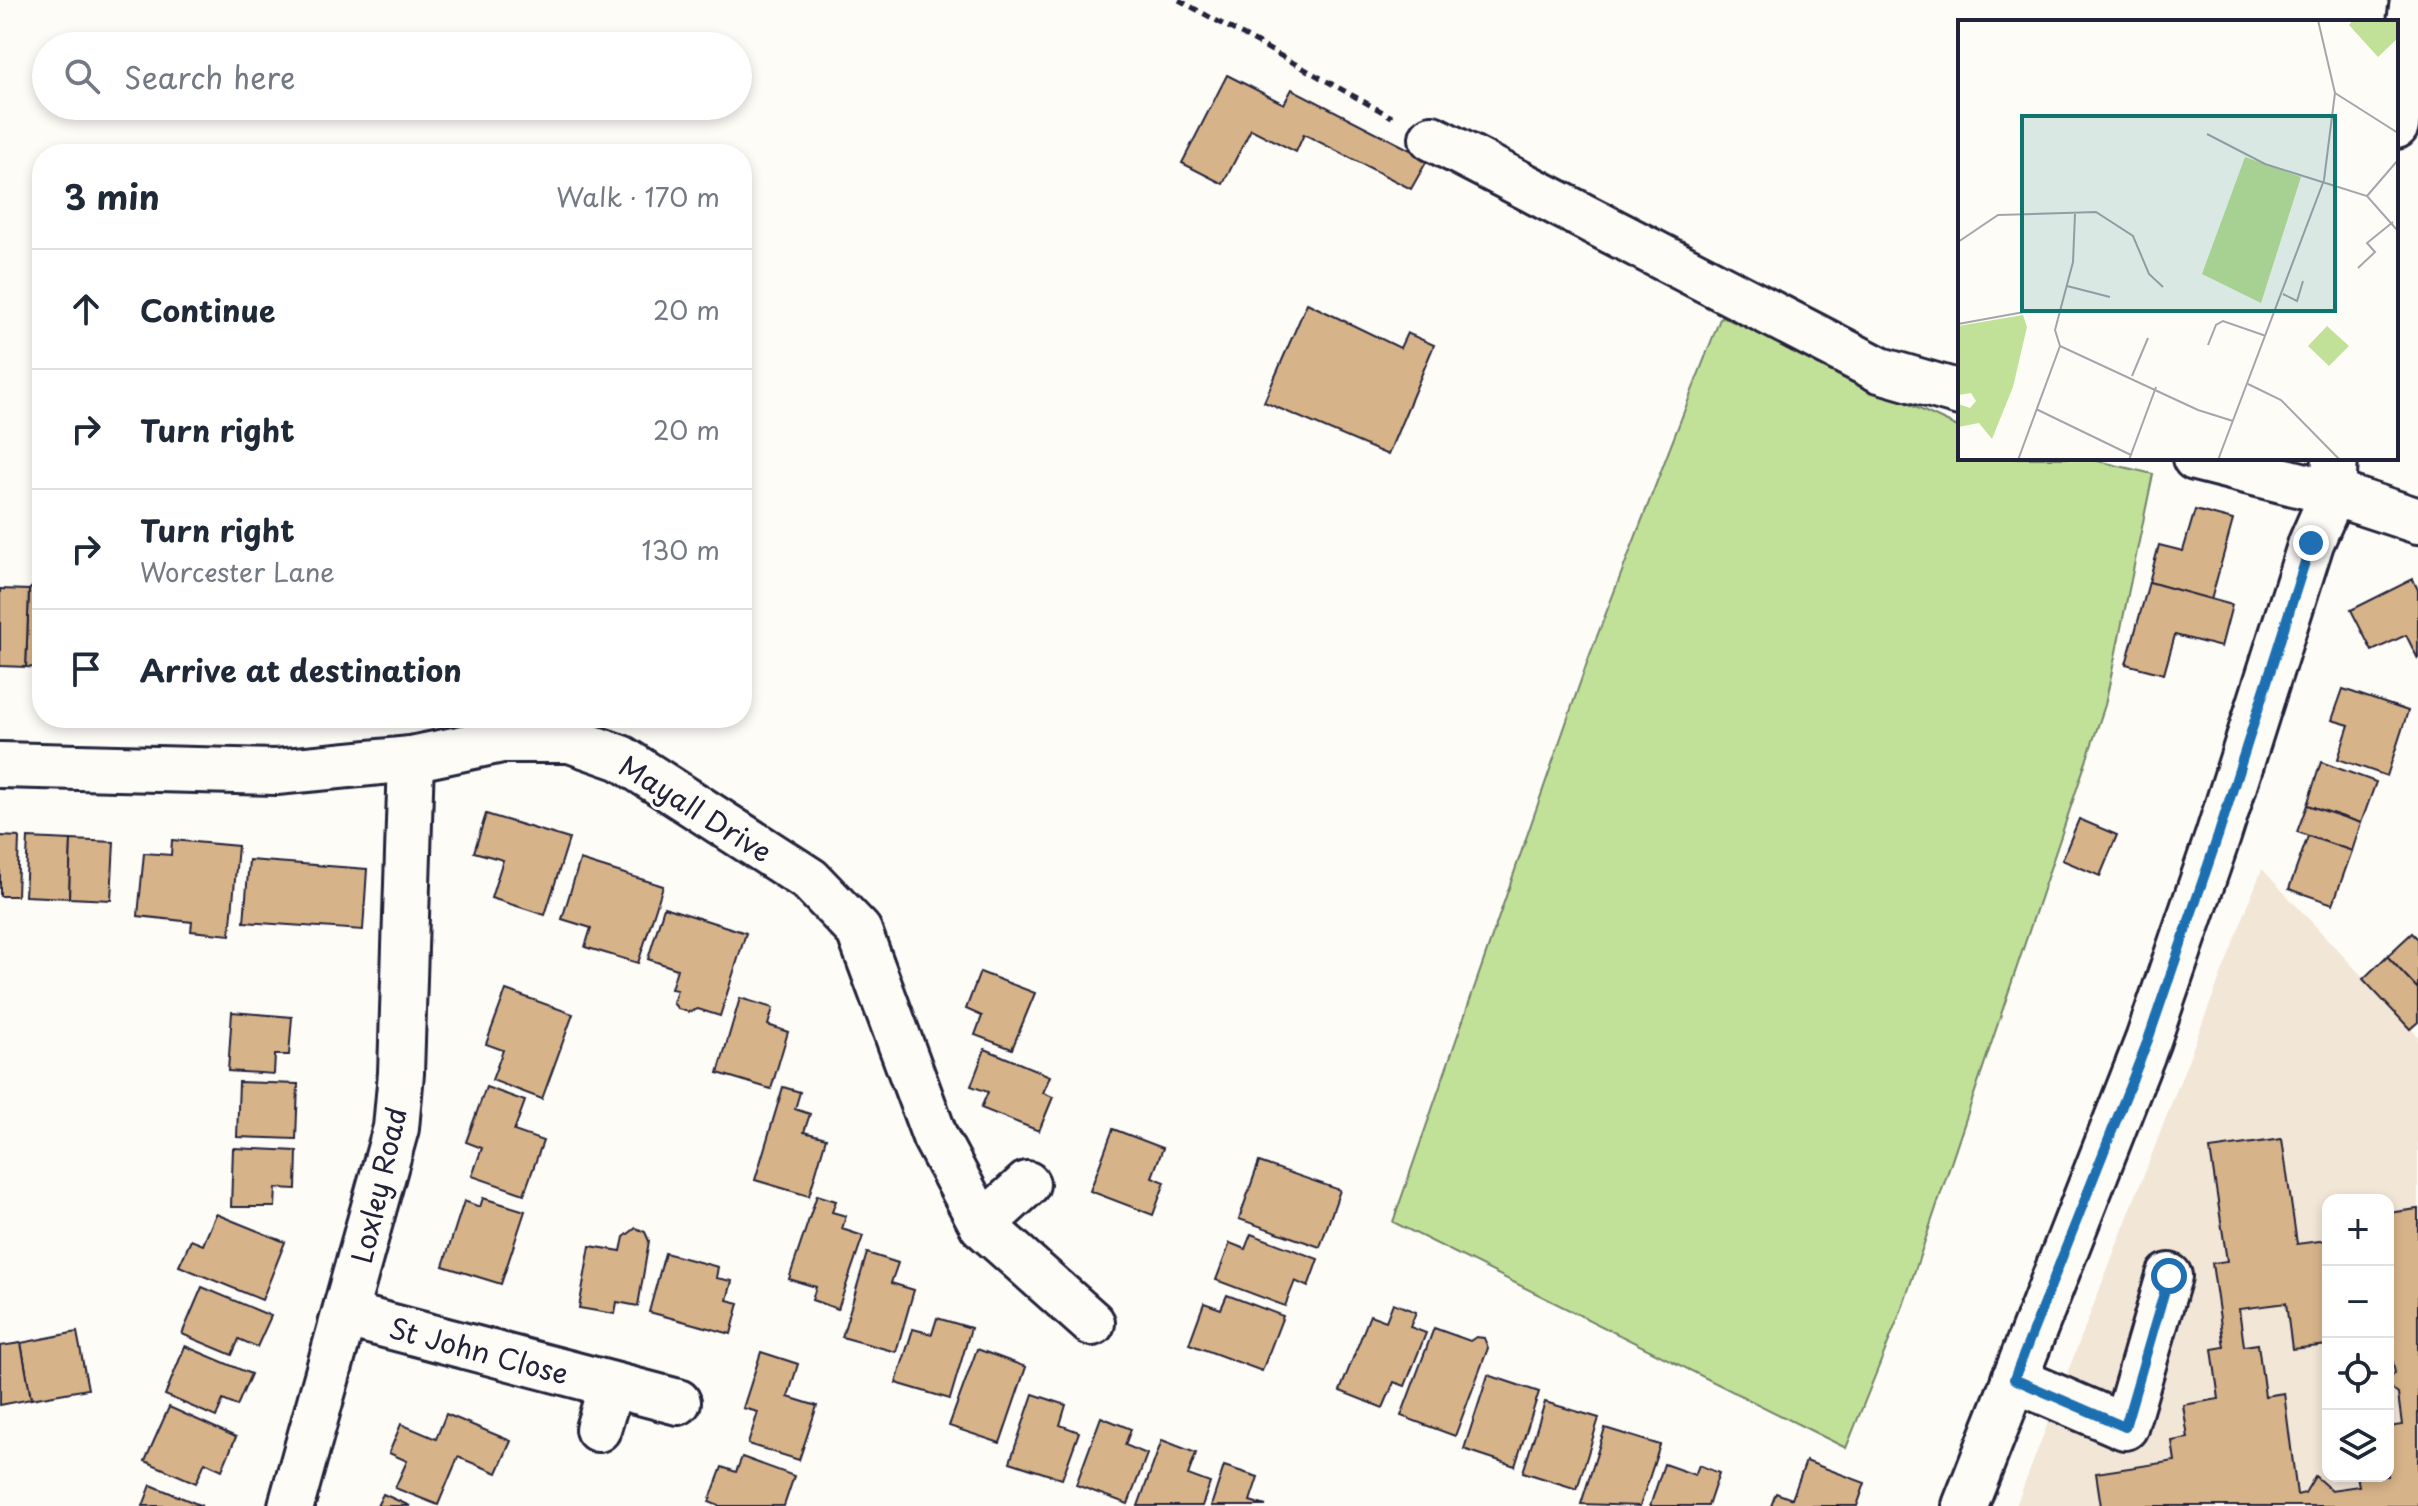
<!DOCTYPE html>
<html lang="en">
<head>
<meta charset="utf-8">
<style>
	:root { --surface:#fff; --page:#f6f6f7; --text:#1f2937; --muted:#747a83; --line:#e0e1e3 }
	body { margin:0; font-family:"Playpen Sans",sans-serif; background:var(--page); color:var(--text) }
	.controls { position:absolute; right:24px; bottom:24px; display:grid; overflow:hidden; border-radius:16px; box-shadow:0 4px 12px #0003 }
	.controls button { width:72px; height:72px; display:grid; place-items:center; padding:0; border:0; border-bottom:2px solid var(--line); background:var(--surface); color:var(--text); font:40px sans-serif }
	.stop { position:absolute; width:24px; height:24px; margin:-18px; border:6px solid #1f6fb2; border-radius:50%; background:#fff }
	.stop.end { background:#1f6fb2; border-color:#fff; box-shadow:0 2px 8px #0008 }
	.list { margin:0; padding:0; list-style:none }
	h2 { display:flex; justify-content:space-between; align-items:center; height:104px; margin:0; padding:0 32px; font-size:34px }
	h2 small { font-size:26px; font-weight:400; color:var(--muted) }
	.list li { display:grid; grid-template-columns:52px 1fr auto; gap:24px; align-items:center; box-sizing:border-box; height:120px; padding:0 32px; border-top:2px solid var(--line) }
	.list b { display:block; font-size:30px; white-space:nowrap }
	.list p { margin:0; font-size:26px; white-space:nowrap; color:var(--muted) }
	.list em { font-size:26px; font-style:normal; color:var(--muted) }
	.icon { flex:none; width:44px; height:44px; fill:none; stroke:currentColor; stroke-width:2; stroke-linecap:round; stroke-linejoin:round }
	.map { position:relative; flex:none; width:2418px; height:1506px; overflow:hidden }
	.search { position:absolute; background:var(--surface); box-shadow:0 4px 12px #0003; left:32px; top:32px; width:720px; height:88px; display:flex; align-items:center; gap:20px; box-sizing:border-box; padding:0 28px; border-radius:44px; color:var(--muted); font-size:30px }
	.panel { position:absolute; background:var(--surface); box-shadow:0 4px 12px #0003; left:32px; top:144px; width:720px; height:584px; border-radius:32px }
	.map>svg:first-child { display:block }
	.built { fill:#f2e6d6; fill-rule:evenodd }
	.green { fill:#c1e199; stroke:#72826a; stroke-width:2 }
	.building { fill:#d7b389; stroke:#22223b; stroke-width:2 }
	.lines { fill:none; stroke-linecap:round; stroke-linejoin:round }
	.minor-casing { stroke:#22223b; stroke-width:50 }
	.path { stroke:#22223b; stroke-width:5; stroke-dasharray:8 6; stroke-linecap:butt }
	.minor { stroke:#fdfcf7; stroke-width:44 }
	.route { stroke:#1f6fb2; stroke-width:10 }
	.labels { text-anchor:middle; dominant-baseline:central; stroke-width:6; stroke-linejoin:round; paint-order:stroke }
	.street-label { font-size:28px; fill:#22223b; stroke:#fdfcf7 }
	.inset-road { fill:none; stroke:#a5a5ac; stroke-width:2 }
	.view { fill:#0f766e; fill-opacity:0.15; stroke:#0f766e; stroke-width:4 }
	.inset-edge { fill:none; stroke:#22223b; stroke-width:4 }
</style>
</head>
<body>
<div class="map">
<svg width="2418" height="1506" viewBox="0 0 2418 1506">
	<rect width="100%" height="100%" fill="#fdfcf7"/>
	<filter id="ink" filterUnits="userSpaceOnUse"><feTurbulence type="fractalNoise" baseFrequency=".0125" numOctaves="2"/><feDisplacementMap in="SourceGraphic" scale="16" xChannelSelector="R" yChannelSelector="G"/><feConvolveMatrix kernelMatrix="1 2 1 2 8 2 1 2 1" color-interpolation-filters="sRGB"/></filter>
	<g filter="url(#ink)">
		<path class="built" d="M 2262,869 L 2418,1036 L 2418,1506 L 2016,1506 ZM 2328,1200 L 2388,1200 L 2388,1476 L 2328,1476 Z"/>
		<path class="green" d="M 1721,316 L 1960,428 L 1960,458 L 2085,458 L 2153,474 L 2105,705 L 1903,1306 L 1846,1448 L 1393,1222 L 1589,657 Z"/>
		<g class="building">
			<path d="M 1227,75 L 1284,104 L 1292,89 L 1428,159 L 1411,189 L 1304,134 L 1296,152 L 1251,129 L 1223,184 L 1182,163 Z"/>
			<path d="M 1307,303 L 1400,348 L 1407,333 L 1434,345 L 1388,455 L 1264,402 Z"/>
			<path d="M 2195,510 L 2233,520 L 2211,600 L 2149,582 L 2159,545 L 2183,551 Z"/>
			<path d="M 2413,579 L 2418,590 L 2418,659 L 2406,635 L 2372,651 L 2351,610 Z"/>
			<path d="M 37,582 L 42,583 L 42,668 L 26,667 L 29,590 Z"/>
			<path d="M 2149,582 L 2232,605 L 2221,647 L 2175,635 L 2164,674 L 2126,664 Z"/>
			<path d="M 0,589 L 29,590 L 26,667 L 0,666 Z"/>
			<path d="M 2343,689 L 2408,711 L 2387,776 L 2338,759 L 2349,725 L 2332,720 Z"/>
			<path d="M 2321,762 L 2376,782 L 2361,823 L 2307,805 Z"/>
			<path d="M 2307,805 L 2361,823 L 2352,851 L 2297,832 Z"/>
			<path d="M 486,814 L 569,839 L 545,915 L 491,898 L 503,860 L 474,852 Z"/>
			<path d="M 2079,819 L 2117,835 L 2100,876 L 2062,860 Z"/>
			<path d="M 0,836 L 19,837 L 17,896 L 0,896 Z"/>
			<path d="M 2308,836 L 2352,851 L 2333,904 L 2289,889 Z"/>
			<path d="M 28,838 L 71,840 L 69,898 L 25,896 Z"/>
			<path d="M 71,840 L 114,842 L 111,900 L 69,898 Z"/>
			<path d="M 172,840 L 238,846 L 230,935 L 191,931 L 192,922 L 138,916 L 144,853 L 171,855 Z"/>
			<path d="M 249,860 L 367,869 L 363,930 L 244,922 Z"/>
			<path d="M 580,860 L 663,886 L 638,963 L 585,947 L 591,928 L 562,919 Z"/>
			<path d="M 664,907 L 746,933 L 720,1016 L 698,1009 L 689,1012 L 678,1009 L 673,1003 L 677,990 L 671,989 L 677,969 L 648,959 Z"/>
			<path d="M 2412,933 L 2418,939 L 2418,989 L 2387,956 Z"/>
			<path d="M 2387,956 L 2418,989 L 2418,1022 L 2410,1029 L 2363,979 Z"/>
			<path d="M 980,972 L 1035,993 L 1012,1049 L 975,1035 L 982,1016 L 966,1009 Z"/>
			<path d="M 506,990 L 573,1014 L 542,1099 L 492,1080 L 503,1050 L 486,1044 Z"/>
			<path d="M 740,998 L 773,1008 L 768,1025 L 788,1032 L 771,1089 L 718,1073 Z"/>
			<path d="M 232,1012 L 292,1017 L 289,1055 L 275,1055 L 274,1074 L 228,1071 Z"/>
			<path d="M 985,1049 L 1050,1076 L 1043,1093 L 1053,1097 L 1039,1131 L 981,1108 L 988,1092 L 971,1086 Z"/>
			<path d="M 239,1082 L 298,1084 L 296,1139 L 237,1137 Z"/>
			<path d="M 486,1087 L 525,1101 L 514,1131 L 543,1141 L 524,1194 L 472,1176 L 482,1148 L 466,1142 Z"/>
			<path d="M 783,1087 L 800,1092 L 795,1109 L 810,1114 L 804,1132 L 826,1138 L 809,1196 L 755,1180 Z"/>
			<path d="M 1113,1129 L 1163,1148 L 1152,1177 L 1165,1182 L 1153,1215 L 1090,1191 Z"/>
			<path d="M 2282,1139 L 2297,1244 L 2328,1240 L 2328,1345 L 2292,1349 L 2286,1303 L 2239,1309 L 2244,1346 L 2258,1344 L 2265,1396 L 2284,1393 L 2297,1495 L 2305,1493 L 2315,1476 L 2331,1490 L 2359,1486 L 2357,1476 L 2388,1476 L 2388,1427 L 2402,1425 L 2398,1394 L 2388,1386 L 2388,1379 L 2395,1373 L 2388,1337 L 2388,1213 L 2418,1209 L 2418,1506 L 2101,1506 L 2096,1473 L 2175,1461 L 2172,1441 L 2188,1438 L 2183,1405 L 2219,1399 L 2212,1349 L 2224,1347 L 2212,1263 L 2227,1261 L 2210,1149 Z"/>
			<path d="M 233,1148 L 297,1151 L 296,1189 L 276,1188 L 275,1207 L 231,1207 Z"/>
			<path d="M 1259,1162 L 1340,1190 L 1320,1247 L 1239,1219 Z"/>
			<path d="M 817,1195 L 836,1201 L 832,1212 L 846,1216 L 842,1229 L 863,1236 L 838,1309 L 812,1300 L 816,1287 L 789,1279 Z"/>
			<path d="M 483,1198 L 525,1211 L 501,1284 L 443,1266 L 464,1201 L 480,1207 Z"/>
			<path d="M 216,1214 L 285,1242 L 262,1300 L 179,1266 L 191,1240 L 203,1245 Z"/>
			<path d="M 636,1228 L 645,1232 L 649,1241 L 638,1306 L 617,1302 L 615,1314 L 579,1308 L 590,1246 L 621,1251 L 624,1237 Z"/>
			<path d="M 1251,1234 L 1318,1259 L 1308,1287 L 1295,1281 L 1285,1306 L 1216,1280 L 1230,1243 L 1245,1249 Z"/>
			<path d="M 665,1253 L 718,1267 L 716,1278 L 732,1281 L 727,1300 L 739,1303 L 731,1334 L 649,1312 Z"/>
			<path d="M 867,1253 L 898,1263 L 891,1283 L 914,1290 L 896,1352 L 842,1337 Z"/>
			<path d="M 202,1287 L 271,1316 L 257,1347 L 239,1339 L 232,1355 L 182,1334 Z"/>
			<path d="M 1227,1295 L 1283,1316 L 1262,1371 L 1189,1344 L 1204,1303 L 1221,1309 Z"/>
			<path d="M 1393,1303 L 1416,1312 L 1410,1327 L 1426,1333 L 1405,1386 L 1394,1382 L 1383,1408 L 1340,1391 L 1370,1315 L 1386,1321 Z"/>
			<path d="M 937,1318 L 971,1328 L 950,1399 L 896,1383 L 913,1329 L 932,1334 Z"/>
			<path d="M 1434,1328 L 1470,1341 L 1476,1337 L 1484,1338 L 1488,1348 L 1455,1436 L 1401,1416 Z"/>
			<path d="M 77,1332 L 88,1389 L 31,1399 L 21,1343 Z"/>
			<path d="M 21,1343 L 31,1399 L 0,1405 L 0,1346 Z"/>
			<path d="M 185,1346 L 251,1374 L 237,1406 L 223,1400 L 216,1417 L 165,1395 Z"/>
			<path d="M 977,1349 L 1026,1367 L 1000,1443 L 949,1426 Z"/>
			<path d="M 761,1352 L 798,1364 L 788,1397 L 817,1406 L 799,1460 L 748,1444 L 758,1412 L 743,1408 Z"/>
			<path d="M 1488,1375 L 1539,1392 L 1515,1466 L 1464,1449 Z"/>
			<path d="M 1033,1394 L 1066,1405 L 1060,1425 L 1079,1432 L 1062,1479 L 1010,1462 Z"/>
			<path d="M 1545,1402 L 1599,1418 L 1577,1489 L 1523,1472 Z"/>
			<path d="M 169,1407 L 236,1437 L 222,1470 L 205,1462 L 196,1483 L 145,1461 Z"/>
			<path d="M 446,1414 L 511,1441 L 497,1473 L 458,1457 L 438,1505 L 395,1488 L 407,1461 L 389,1453 L 401,1424 L 436,1439 Z"/>
			<path d="M 1101,1417 L 1131,1429 L 1125,1445 L 1147,1454 L 1128,1504 L 1076,1485 Z"/>
			<path d="M 1605,1428 L 1660,1445 L 1640,1506 L 1581,1504 Z"/>
			<path d="M 1162,1440 L 1196,1453 L 1188,1475 L 1210,1483 L 1202,1506 L 1138,1506 Z"/>
			<path d="M 742,1457 L 794,1476 L 784,1506 L 719,1506 L 709,1502 L 722,1467 L 736,1472 Z"/>
			<path d="M 1806,1461 L 1865,1483 L 1857,1506 L 1771,1506 L 1776,1493 L 1792,1499 Z"/>
			<path d="M 1664,1464 L 1695,1475 L 1699,1465 L 1719,1473 L 1708,1506 L 1650,1506 Z"/>
			<path d="M 1224,1466 L 1258,1477 L 1250,1501 L 1266,1506 L 1211,1506 Z"/>
			<path d="M 151,1485 L 202,1506 L 143,1506 Z"/>
			<path d="M 383,1494 L 410,1506 L 377,1506 Z"/>
		</g>
		<g class="lines">
			<defs>
				<g id="minor">
					<path d="M 2396,126 L 2413,0"/>
					<path d="M 1432,138 L 1880,370 L 1960,393"/>
					<path d="M 2195,458 L 2333,493 L 2418,521"/>
					<path d="M 0,765 L 276,772 L 411,759 L 502,740 L 570,740 L 621,758 L 810,880 L 859,931 L 935,1137 L 982,1225 L 1092,1323"/>
					<path d="M 982,1225 L 1027,1184"/>
					<path d="M 347,1315 L 678,1402"/>
					<path d="M 2014,1379 L 2125,1427 L 2169,1276"/>
					<path d="M 598,1429 L 611,1386"/>
					<path d="M 291,1506 L 396,1128 L 401,1073 L 411,759"/>
					<path d="M 1965,1506 L 2148,1040 L 2218,836 L 2311,543 L 2333,493 L 2335,458"/>
				</g>
			</defs>
			<use href="#minor" class="minor-casing"/>
			<path class="path" d="M 1179,0 L 1392,117"/>
			<use href="#minor" class="minor"/>
		</g>
	</g>
	<g class="lines" filter="url(#ink)">
		<path class="route" d="M 2169,1276 L 2125,1427 L 2014,1379 L 2148,1040 L 2218,836 L 2311,543"/>
	</g>
	<g class="labels">
		<g class="street-label">
			<text transform="translate(696 808) rotate(32)">Mayall Drive</text>
			<text transform="translate(378 1185) rotate(-77)">Loxley Road</text>
			<text transform="translate(479 1350) rotate(15)">St John Close</text>
		</g>
	</g>
	<g transform="translate(1958 20)">
		<rect width="440" height="440" fill="#fdfcf7"/>
		<path d="M 395,0 L 440,0 L 440,18 L 420,37 L 391,5 ZM 287,137 L 343,157 L 303,283 L 244,254 ZM 65,295 L 69,307 L 55,367 L 34,419 L 21,403 L 0,407 L 0,384 L 12,388 L 18,381 L 13,373 L 0,375 L 0,306 ZM 369,306 L 391,326 L 371,346 L 350,326 Z" fill="#c1e199"/>
		<path class="inset-road" d="M 377,73 L 440,113M 249,114 L 307,144 L 409,176 L 440,211M 409,176 L 440,140M 117,194 L 115,242 L 97,310 L 102,326 L 240,390 L 275,401M 0,222 L 40,195 L 138,192 L 175,216 L 191,254 L 205,267M 400,248 L 417,232 L 409,223 L 435,202M 109,266 L 152,277M 325,274 L 339,281 L 345,261M 0,304 L 66,292M 250,325 L 258,305 L 265,301 L 308,316M 174,356 L 190,318M 290,364 L 323,380 L 382,440M 78,389 L 173,435M 60,440 L 102,326M 171,440 L 198,367M 260,440 L 366,160 L 377,73 L 360,0"/>
		<path class="view" d="M 64,96 L 377,96 L 377,291 L 64,291 Z"/>
		<rect width="440" height="440" class="inset-edge"/>
	</g>
</svg>
<div class="controls">
<button>+</button>
<button>−</button>
<button><svg class="icon" aria-label="locate" viewBox="0 0 24 24"><circle cx="12" cy="12" r="6"/><path d="M12 2v4M12 18v4M2 12h4M18 12h4"/></svg></button>
<button><svg class="icon" aria-label="layers" viewBox="0 0 24 24"><path d="M12 4l9 5-9 5-9-5zM3 14l9 5 9-5"/></svg></button>
</div>
<div class="stop" style="left:2169px;top:1276px"></div>
<div class="stop end" style="left:2311px;top:543px"></div>
<div class="search"><svg class="icon" aria-label="search" viewBox="0 0 24 24"><circle cx="10" cy="10" r="6"/><path d="M15 15l6 6"/></svg>Search here</div>
<section class="panel">
<h2>3 min<small>Walk · 170 m</small></h2>
<ul class="list">
<li><svg class="icon" aria-label="ahead" viewBox="0 0 24 24"><path d="M12 20V5M6 11l6-6 6 6"/></svg><div><b>Continue</b></div><em>20 m</em></li>
<li><svg class="icon" aria-label="right" viewBox="0 0 24 24"><path d="M7 20v-9h11M14 6l5 5-5 5"/></svg><div><b>Turn right</b></div><em>20 m</em></li>
<li><svg class="icon" aria-label="right" viewBox="0 0 24 24"><path d="M7 20v-9h11M14 6l5 5-5 5"/></svg><div><b>Turn right</b><p>Worcester Lane</p></div><em>130 m</em></li>
<li><svg class="icon" aria-label="arrive" viewBox="0 0 24 24"><path d="M6 21V4h12l-3 4 3 4H6"/></svg><div><b>Arrive at destination</b></div></li>
</ul>
</section>
</div>
</body>
</html>
